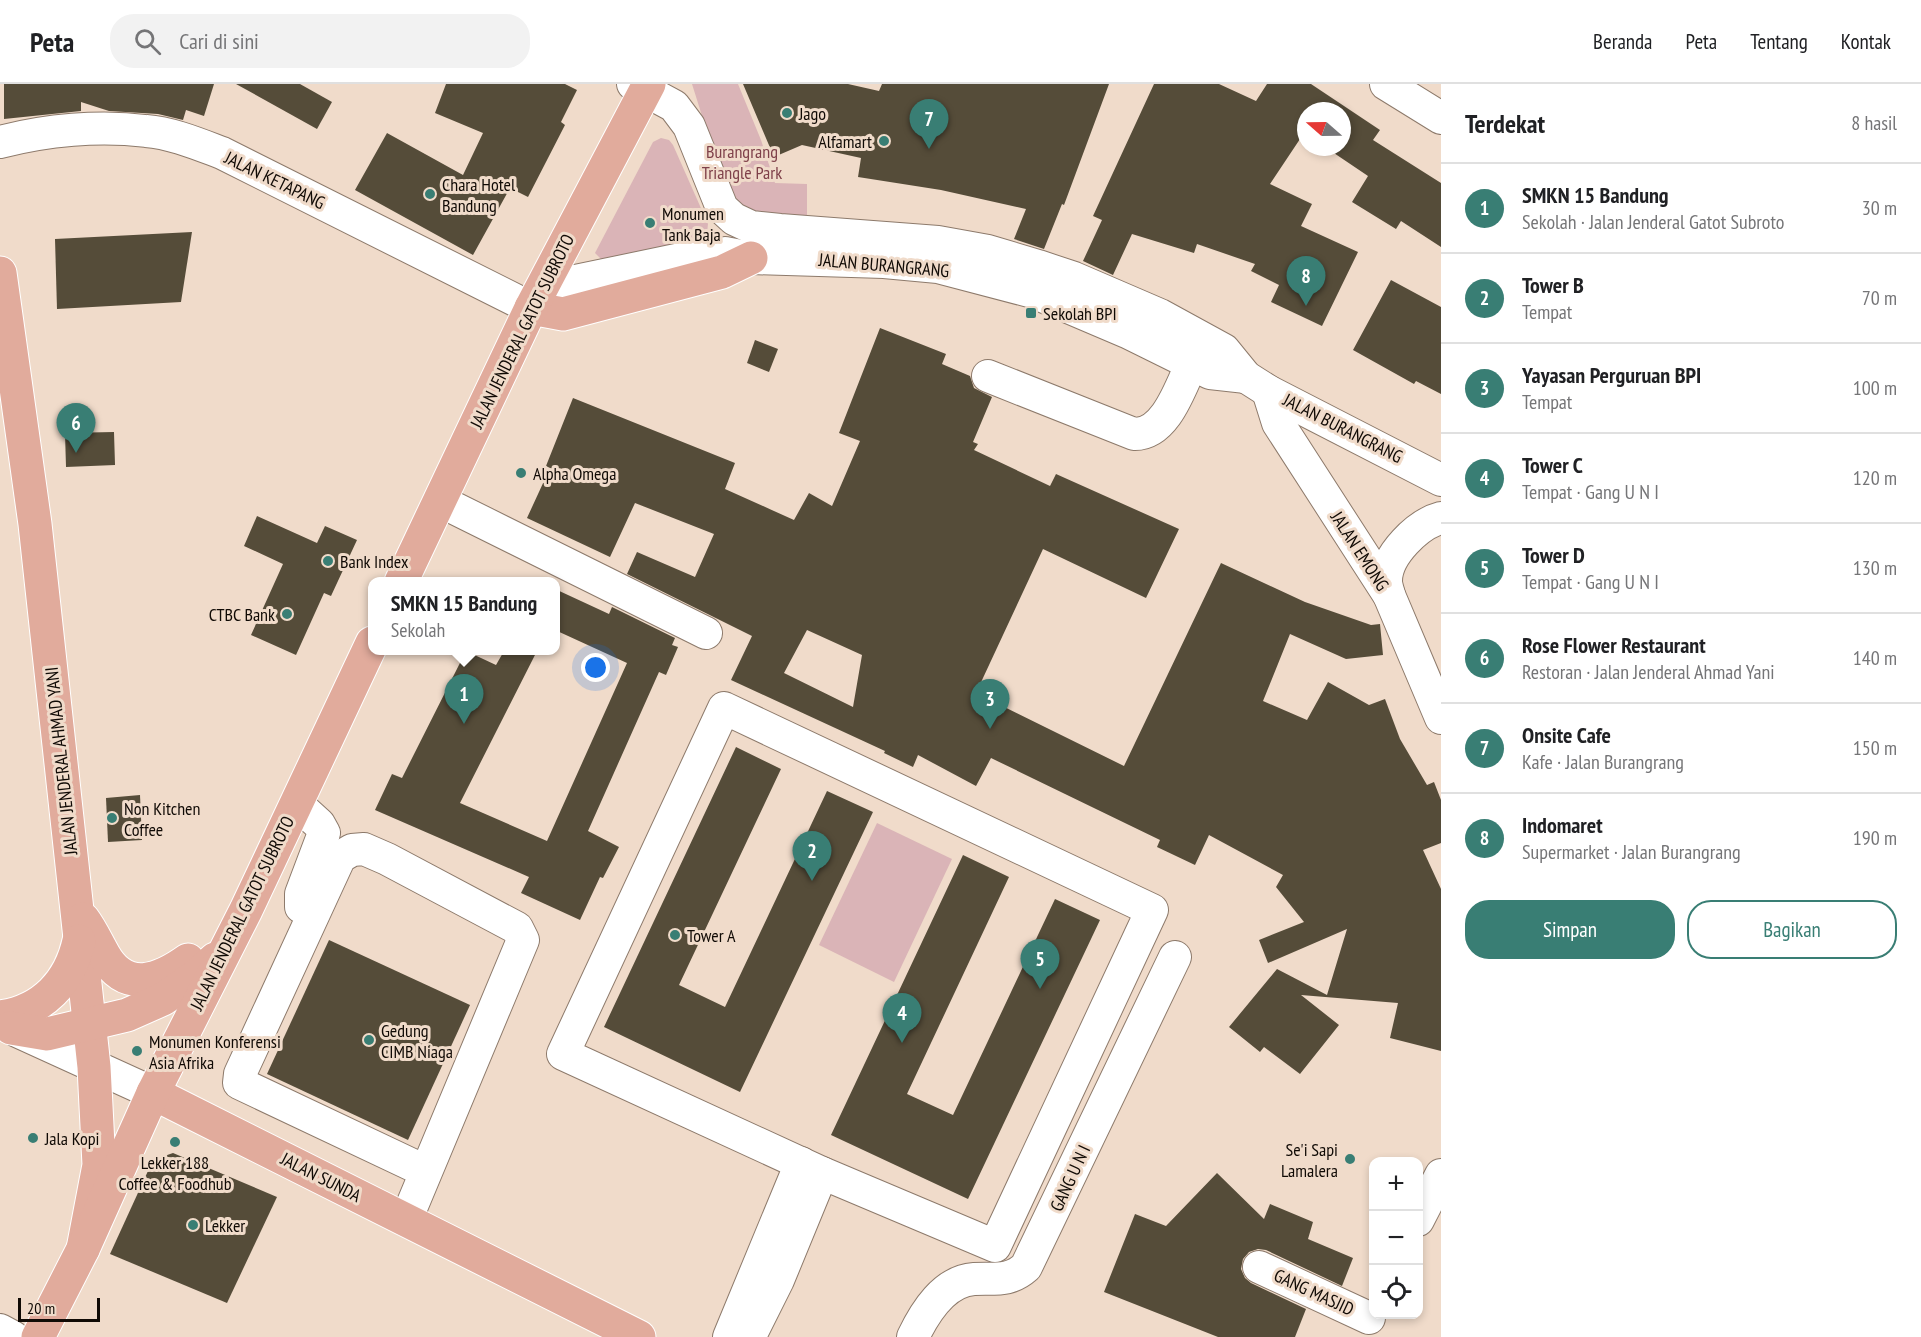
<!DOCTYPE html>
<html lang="id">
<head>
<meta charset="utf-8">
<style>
	:root { --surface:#fff; --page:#f2f2f2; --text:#202124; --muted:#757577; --line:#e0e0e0; --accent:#397e74 }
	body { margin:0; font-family:"PT Sans Narrow",sans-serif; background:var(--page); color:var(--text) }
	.controls { position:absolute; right:18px; bottom:18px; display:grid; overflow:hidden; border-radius:12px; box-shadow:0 3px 9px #0003 }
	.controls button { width:54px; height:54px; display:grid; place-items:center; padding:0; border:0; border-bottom:2px solid var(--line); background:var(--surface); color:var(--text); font:30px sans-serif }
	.compass { position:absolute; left:1297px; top:18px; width:54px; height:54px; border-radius:50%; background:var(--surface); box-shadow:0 3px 9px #0003; rotate:290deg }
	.scale { position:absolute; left:18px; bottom:15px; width:82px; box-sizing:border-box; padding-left:6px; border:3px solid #100a05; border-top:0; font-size:16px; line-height:21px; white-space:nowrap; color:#100a05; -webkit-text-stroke:4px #f0dbca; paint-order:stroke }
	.you { position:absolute; left:596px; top:584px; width:21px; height:21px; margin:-15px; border:4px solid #fff; border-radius:50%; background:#1a73e8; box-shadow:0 0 0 9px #1a73e833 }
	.badge { display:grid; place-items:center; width:39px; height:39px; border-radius:50%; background:var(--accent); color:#fff; font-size:20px; font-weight:700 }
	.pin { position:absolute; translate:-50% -50px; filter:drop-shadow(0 2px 3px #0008) }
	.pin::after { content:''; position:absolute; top:32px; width:21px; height:18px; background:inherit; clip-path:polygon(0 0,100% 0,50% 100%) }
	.popup { position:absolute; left:368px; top:493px; width:192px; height:78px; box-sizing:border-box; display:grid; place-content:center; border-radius:12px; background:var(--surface); filter:drop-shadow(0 2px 4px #0005); font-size:20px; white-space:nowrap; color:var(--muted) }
	.popup b { font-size:22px; color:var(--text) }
	.popup::after { content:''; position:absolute; left:50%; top:100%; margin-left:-12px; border:12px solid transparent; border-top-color:var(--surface) }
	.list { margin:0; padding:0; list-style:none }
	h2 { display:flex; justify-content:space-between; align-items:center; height:78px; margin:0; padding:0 24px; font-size:26px }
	h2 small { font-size:20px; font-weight:400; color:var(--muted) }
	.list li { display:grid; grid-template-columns:39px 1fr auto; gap:18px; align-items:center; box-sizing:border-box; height:90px; padding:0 24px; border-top:2px solid var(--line) }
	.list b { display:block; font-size:22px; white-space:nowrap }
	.list p { margin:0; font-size:20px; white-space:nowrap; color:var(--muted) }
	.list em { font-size:20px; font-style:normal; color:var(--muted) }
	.actions { display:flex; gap:12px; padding:18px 24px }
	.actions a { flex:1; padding:14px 0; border:2px solid var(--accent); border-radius:24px; text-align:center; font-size:21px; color:var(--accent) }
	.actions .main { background:var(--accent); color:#fff }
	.icon { flex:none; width:33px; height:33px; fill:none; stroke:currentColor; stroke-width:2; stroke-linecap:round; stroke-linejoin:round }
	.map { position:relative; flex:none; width:1441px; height:1253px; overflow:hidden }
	header { display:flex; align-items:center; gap:36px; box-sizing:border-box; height:84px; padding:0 30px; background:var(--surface); border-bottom:2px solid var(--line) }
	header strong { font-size:28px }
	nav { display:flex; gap:33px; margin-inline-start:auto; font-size:21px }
	.search { width:420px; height:54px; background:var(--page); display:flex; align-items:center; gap:15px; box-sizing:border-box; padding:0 21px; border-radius:24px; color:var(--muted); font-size:22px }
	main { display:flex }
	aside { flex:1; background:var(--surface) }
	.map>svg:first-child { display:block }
	.green { fill:#dab4b7 }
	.building { fill:#554c39; fill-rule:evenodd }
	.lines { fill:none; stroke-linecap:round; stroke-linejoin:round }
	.minor-casing { stroke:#8d7a6b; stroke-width:34 }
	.major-casing { stroke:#fff; stroke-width:35 }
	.minor { stroke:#fff; stroke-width:32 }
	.major { stroke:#e1ab9c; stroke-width:33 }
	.poi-dot { fill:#397e74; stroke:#f0dbca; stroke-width:2 }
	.labels { text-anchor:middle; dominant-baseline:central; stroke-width:6; stroke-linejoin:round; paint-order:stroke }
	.poi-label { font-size:18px; fill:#100a05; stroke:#f0dbca; text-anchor:start }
	.park-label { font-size:18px; fill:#7f414a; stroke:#f0dbca }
	.street-label { font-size:18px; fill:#100a05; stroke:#f0dbca }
</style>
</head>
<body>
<header>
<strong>Peta</strong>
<div class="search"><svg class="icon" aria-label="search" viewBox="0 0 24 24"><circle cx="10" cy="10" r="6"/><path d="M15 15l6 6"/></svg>Cari di sini</div>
<nav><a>Beranda</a><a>Peta</a><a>Tentang</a><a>Kontak</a></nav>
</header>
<main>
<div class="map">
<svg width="1441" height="1253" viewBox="0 0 1441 1253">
	<rect width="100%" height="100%" fill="#f0dbca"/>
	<g class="green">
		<path d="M 692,0 L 738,0 L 761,56 L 775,99 L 807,100 L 807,142 L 747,131 L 724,102 Z"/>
		<path d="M 661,54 L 669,56 L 673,61 L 708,140 L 707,149 L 698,157 L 602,176 L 595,169 L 653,58 Z"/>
		<path d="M 877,739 L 952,775 L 894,898 L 819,861 Z"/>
	</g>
	<g class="building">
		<path d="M 4,0 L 214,0 L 204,32 L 186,26 L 183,36 L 158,30 L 109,27 L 81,18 L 81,27 L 4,35 Z"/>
		<path d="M 236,0 L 300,0 L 332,18 L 317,45 Z"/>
		<path d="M 446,0 L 565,0 L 577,6 L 561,38 L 565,41 L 528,113 L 510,104 L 473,171 L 355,106 L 387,49 L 463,91 L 483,49 L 435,29 Z"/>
		<path d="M 743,0 L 848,0 L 879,7 L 882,0 L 1109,0 L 1064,121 L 1062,120 L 1044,165 L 1014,155 L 1026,125 L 941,106 L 858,93 L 861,74 L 802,61 L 774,73 Z"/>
		<path d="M 1154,0 L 1219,0 L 1256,17 L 1267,0 L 1311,0 L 1380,46 L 1373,56 L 1441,99 L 1441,163 L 1401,137 L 1396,145 L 1352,118 L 1368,92 L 1325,63 L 1342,63 L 1342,27 L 1306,27 L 1306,50 L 1304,49 L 1270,100 L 1312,120 L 1301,142 L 1358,168 L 1322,242 L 1271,218 L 1279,201 L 1251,187 L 1255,180 L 1197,160 L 1194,169 L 1132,150 L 1113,191 L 1083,177 L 1102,136 L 1093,132 Z"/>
		<path d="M 192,148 L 181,218 L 57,225 L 55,155 Z"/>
		<path d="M 1391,196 L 1441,223 L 1441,310 L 1416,297 L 1414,300 L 1353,266 Z"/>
		<path d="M 880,244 L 946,270 L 942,280 L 970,292 L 974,304 L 992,313 L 973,358 L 978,360 L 974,366 L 1050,402 L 1056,390 L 1179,445 L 1146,514 L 1043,465 L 976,609 L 1124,682 L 1221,479 L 1305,518 L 1371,541 L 1380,540 L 1383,571 L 1346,575 L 1290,550 L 1263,617 L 1307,636 L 1328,598 L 1369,621 L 1385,615 L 1400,655 L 1427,701 L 1434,698 L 1441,716 L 1441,759 L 1423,766 L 1441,805 L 1441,967 L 1390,954 L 1398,919 L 1301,911 L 1339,941 L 1300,990 L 1264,963 L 1260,968 L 1229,943 L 1277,885 L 1327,911 L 1347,845 L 1268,879 L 1259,856 L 1304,838 L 1276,803 L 1283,791 L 1209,751 L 1195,781 L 1157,763 L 1160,756 L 991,674 L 976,702 L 918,671 L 913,683 L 884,669 L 885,667 L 731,596 L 752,552 L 627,490 L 637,468 L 695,493 L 714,450 L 635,419 L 610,473 L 527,434 L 550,384 L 546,382 L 573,314 L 735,379 L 725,405 L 794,436 L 809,409 L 832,422 L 860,357 L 839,349 ZM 807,546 L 862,571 L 853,623 L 784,589 Z"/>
		<path d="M 755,256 L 778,265 L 769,288 L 747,279 Z"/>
		<path d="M 114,348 L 115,381 L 66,383 L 65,349 Z"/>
		<path d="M 257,432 L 317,459 L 325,442 L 357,456 L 331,512 L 324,509 L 296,571 L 251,551 L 283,480 L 244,462 Z"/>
		<path d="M 555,505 L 609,530 L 612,523 L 675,554 L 672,561 L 678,563 L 666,591 L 659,588 L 588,747 L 619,763 L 603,794 L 600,793 L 580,836 L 521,809 L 529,793 L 375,726 L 392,690 L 402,694 L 466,567 L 496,581 L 504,567 L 537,567 L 460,719 L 547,757 L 627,579 L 555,546 Z"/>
		<path d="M 736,663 L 781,685 L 679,901 L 725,923 L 827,707 L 873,728 L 740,1008 L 604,943 Z"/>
		<path d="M 140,711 L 142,756 L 108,758 L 106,714 Z"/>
		<path d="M 963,771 L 1009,793 L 907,1010 L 953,1031 L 1055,815 L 1100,836 L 968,1115 L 831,1051 Z"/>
		<path d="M 329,856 L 470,921 L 408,1056 L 267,990 Z"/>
		<path d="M 173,1069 L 277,1113 L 227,1219 L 110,1170 L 153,1076 Z"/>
		<path d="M 1217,1089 L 1264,1135 L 1270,1120 L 1313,1138 L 1308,1155 L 1353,1174 L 1342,1202 L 1266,1166 L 1258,1165 L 1249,1168 L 1243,1175 L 1241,1185 L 1245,1194 L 1251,1199 L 1306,1225 L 1295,1253 L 1218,1253 L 1104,1208 L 1135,1130 L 1166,1142 Z"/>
	</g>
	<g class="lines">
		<defs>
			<g id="minor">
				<path d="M 633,0 L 674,22 L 689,42 L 722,124 L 734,135 L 751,143 L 780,146 L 938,158 L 988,167 L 1038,182 L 1074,194 L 1160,231 L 1224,266 L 1246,293 L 1268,307 L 1441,396"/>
				<path d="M 1386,0 L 1441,34"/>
				<path d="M 0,58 C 46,46 99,41 146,47 C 172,49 198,60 222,69 L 531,224"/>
				<path d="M 542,204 L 686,174 L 725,169 L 751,174 L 884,178 L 938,183 L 1033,208 L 1127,248 L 1210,289 L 1246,293"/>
				<path d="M 988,292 L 1134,350 C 1165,351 1180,305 1191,281"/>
				<path d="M 1268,307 L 1278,339 L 1389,511 L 1441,634"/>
				<path d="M 440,417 L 706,549"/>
				<path d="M 1389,511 C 1388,507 1386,501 1386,497 C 1386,471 1418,440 1441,434"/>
				<path d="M 724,624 L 1152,826 L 995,1162 L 822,1089 L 563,970 Z"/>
				<path d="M 297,720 L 319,740 L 324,749 L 301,810 L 301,823"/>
				<path d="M 17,947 L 153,1009"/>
				<path d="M 406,1136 L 523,856 L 517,844 L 387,775 L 364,765 L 352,766 L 340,773 L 240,990 L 239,999 L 425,1087"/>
				<path d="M 1418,1136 L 1441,1091"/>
				<path d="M 1259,1183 L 1369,1234"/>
				<path d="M 0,1246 L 13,1253"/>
				<path d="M 751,1250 L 778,1196 L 822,1089"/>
				<path d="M 729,1253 L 801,1079"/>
				<path d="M 913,1253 C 925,1228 944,1197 974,1195 C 996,1194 1009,1198 1026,1183 L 1175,873"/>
			</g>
			<g id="major">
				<path d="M 0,189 L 35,440 L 94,983 L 99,1081 L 83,1165"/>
				<path d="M 531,224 L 563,230 L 722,188 L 751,174"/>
				<path d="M 401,498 L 531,224 L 649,0"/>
				<path d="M 83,835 C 92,847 97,859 104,871 C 126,910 160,896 188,876"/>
				<path d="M 0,933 C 43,927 70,898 79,857"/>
				<path d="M 11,944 L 47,950 L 127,931 L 163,915 L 196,892 L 215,875"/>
				<path d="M 153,1009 L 639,1253"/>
				<path d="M 38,1253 L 83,1165 L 153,1009 L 246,826 L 372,559"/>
			</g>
		</defs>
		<use href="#minor" class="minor-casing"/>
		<use href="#major" class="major-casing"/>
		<use href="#minor" class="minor"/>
		<use href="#major" class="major"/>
	</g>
	<g class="poi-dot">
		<circle cx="787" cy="29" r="6"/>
		<circle cx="884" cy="57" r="6"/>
		<circle cx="430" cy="110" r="6"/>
		<circle cx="650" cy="139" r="6"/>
		<rect x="1025" y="223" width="12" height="12" rx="3"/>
		<circle cx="521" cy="389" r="6"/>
		<circle cx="328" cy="477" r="6"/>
		<circle cx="287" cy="530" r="6"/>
		<circle cx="112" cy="734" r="6"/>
		<circle cx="675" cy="851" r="6"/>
		<circle cx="369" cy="956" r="6"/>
		<circle cx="137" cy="967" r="6"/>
		<circle cx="33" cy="1054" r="6"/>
		<circle cx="175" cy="1058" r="6"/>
		<circle cx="1350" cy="1075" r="6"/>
		<circle cx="193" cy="1141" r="6"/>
	</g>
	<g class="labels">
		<g class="poi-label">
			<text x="799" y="29">Jago</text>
			<text x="872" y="57" text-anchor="end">Alfamart</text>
			<text x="442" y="100">Chara Hotel<tspan x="442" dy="21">Bandung</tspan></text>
			<text x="662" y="129">Monumen<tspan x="662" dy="21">Tank Baja</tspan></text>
			<text x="1043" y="229">Sekolah BPI</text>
			<text x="533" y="389">Alpha Omega</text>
			<text x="340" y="477">Bank Index</text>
			<text x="275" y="530" text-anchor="end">CTBC Bank</text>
			<text x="124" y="724">Non Kitchen<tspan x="124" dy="21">Coffee</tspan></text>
			<text x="687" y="851">Tower A</text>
			<text x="381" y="946">Gedung<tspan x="381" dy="21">CIMB Niaga</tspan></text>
			<text x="149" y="957">Monumen Konferensi<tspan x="149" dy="21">Asia Afrika</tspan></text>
			<text x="45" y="1054">Jala Kopi</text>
			<text x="1338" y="1065" text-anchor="end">Se'i Sapi<tspan x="1338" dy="21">Lamalera</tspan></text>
			<text x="175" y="1078" text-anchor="middle">Lekker 188<tspan x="175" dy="21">Coffee &amp; Foodhub</tspan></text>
			<text x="205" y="1141">Lekker</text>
		</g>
		<g class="park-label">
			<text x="742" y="67">Burangrang<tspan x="742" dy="21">Triangle Park</tspan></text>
		</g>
		<g class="street-label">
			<text transform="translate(275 96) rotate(26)">JALAN KETAPANG</text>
			<text transform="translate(884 181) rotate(5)">JALAN BURANGRANG</text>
			<text transform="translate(522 247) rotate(-64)">JALAN JENDERAL GATOT SUBROTO</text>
			<text transform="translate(1343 344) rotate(27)">JALAN BURANGRANG</text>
			<text transform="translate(1360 467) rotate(57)">JALAN EMONG</text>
			<text transform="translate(61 677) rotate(-96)">JALAN JENDERAL AHMAD YANI</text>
			<text transform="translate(242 829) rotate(-64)">JALAN JENDERAL GATOT SUBROTO</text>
			<text transform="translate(321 1093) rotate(27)">JALAN SUNDA</text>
			<text transform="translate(1070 1094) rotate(-65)">GANG U N I</text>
			<text transform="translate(1314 1208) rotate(25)">GANG MASJID</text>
		</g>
	</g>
</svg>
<div class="controls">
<button>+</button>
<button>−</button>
<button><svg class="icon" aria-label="locate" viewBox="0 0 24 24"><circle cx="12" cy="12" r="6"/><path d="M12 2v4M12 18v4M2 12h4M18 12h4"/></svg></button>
</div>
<svg class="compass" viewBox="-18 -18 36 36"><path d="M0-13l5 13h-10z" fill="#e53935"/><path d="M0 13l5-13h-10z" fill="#757577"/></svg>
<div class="scale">20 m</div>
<div class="you"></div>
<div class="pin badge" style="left:464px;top:640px">1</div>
<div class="popup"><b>SMKN 15 Bandung</b>Sekolah</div>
<div class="pin badge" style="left:812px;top:797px">2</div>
<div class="pin badge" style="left:990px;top:645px">3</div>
<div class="pin badge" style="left:902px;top:959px">4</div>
<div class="pin badge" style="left:1040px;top:905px">5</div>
<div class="pin badge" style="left:76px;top:369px">6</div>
<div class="pin badge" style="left:929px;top:65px">7</div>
<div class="pin badge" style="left:1306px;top:222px">8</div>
</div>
<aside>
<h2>Terdekat<small>8 hasil</small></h2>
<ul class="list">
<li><span class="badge">1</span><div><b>SMKN 15 Bandung</b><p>Sekolah · Jalan Jenderal Gatot Subroto</p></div><em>30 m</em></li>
<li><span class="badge">2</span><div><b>Tower B</b><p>Tempat</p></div><em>70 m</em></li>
<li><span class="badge">3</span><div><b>Yayasan Perguruan BPI</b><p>Tempat</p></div><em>100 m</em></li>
<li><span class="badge">4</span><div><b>Tower C</b><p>Tempat · Gang U N I</p></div><em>120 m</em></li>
<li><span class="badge">5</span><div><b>Tower D</b><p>Tempat · Gang U N I</p></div><em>130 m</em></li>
<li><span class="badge">6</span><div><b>Rose Flower Restaurant</b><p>Restoran · Jalan Jenderal Ahmad Yani</p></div><em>140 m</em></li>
<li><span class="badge">7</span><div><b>Onsite Cafe</b><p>Kafe · Jalan Burangrang</p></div><em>150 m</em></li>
<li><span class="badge">8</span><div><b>Indomaret</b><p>Supermarket · Jalan Burangrang</p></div><em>190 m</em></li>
</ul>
<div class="actions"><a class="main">Simpan</a><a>Bagikan</a></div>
</aside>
</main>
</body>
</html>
